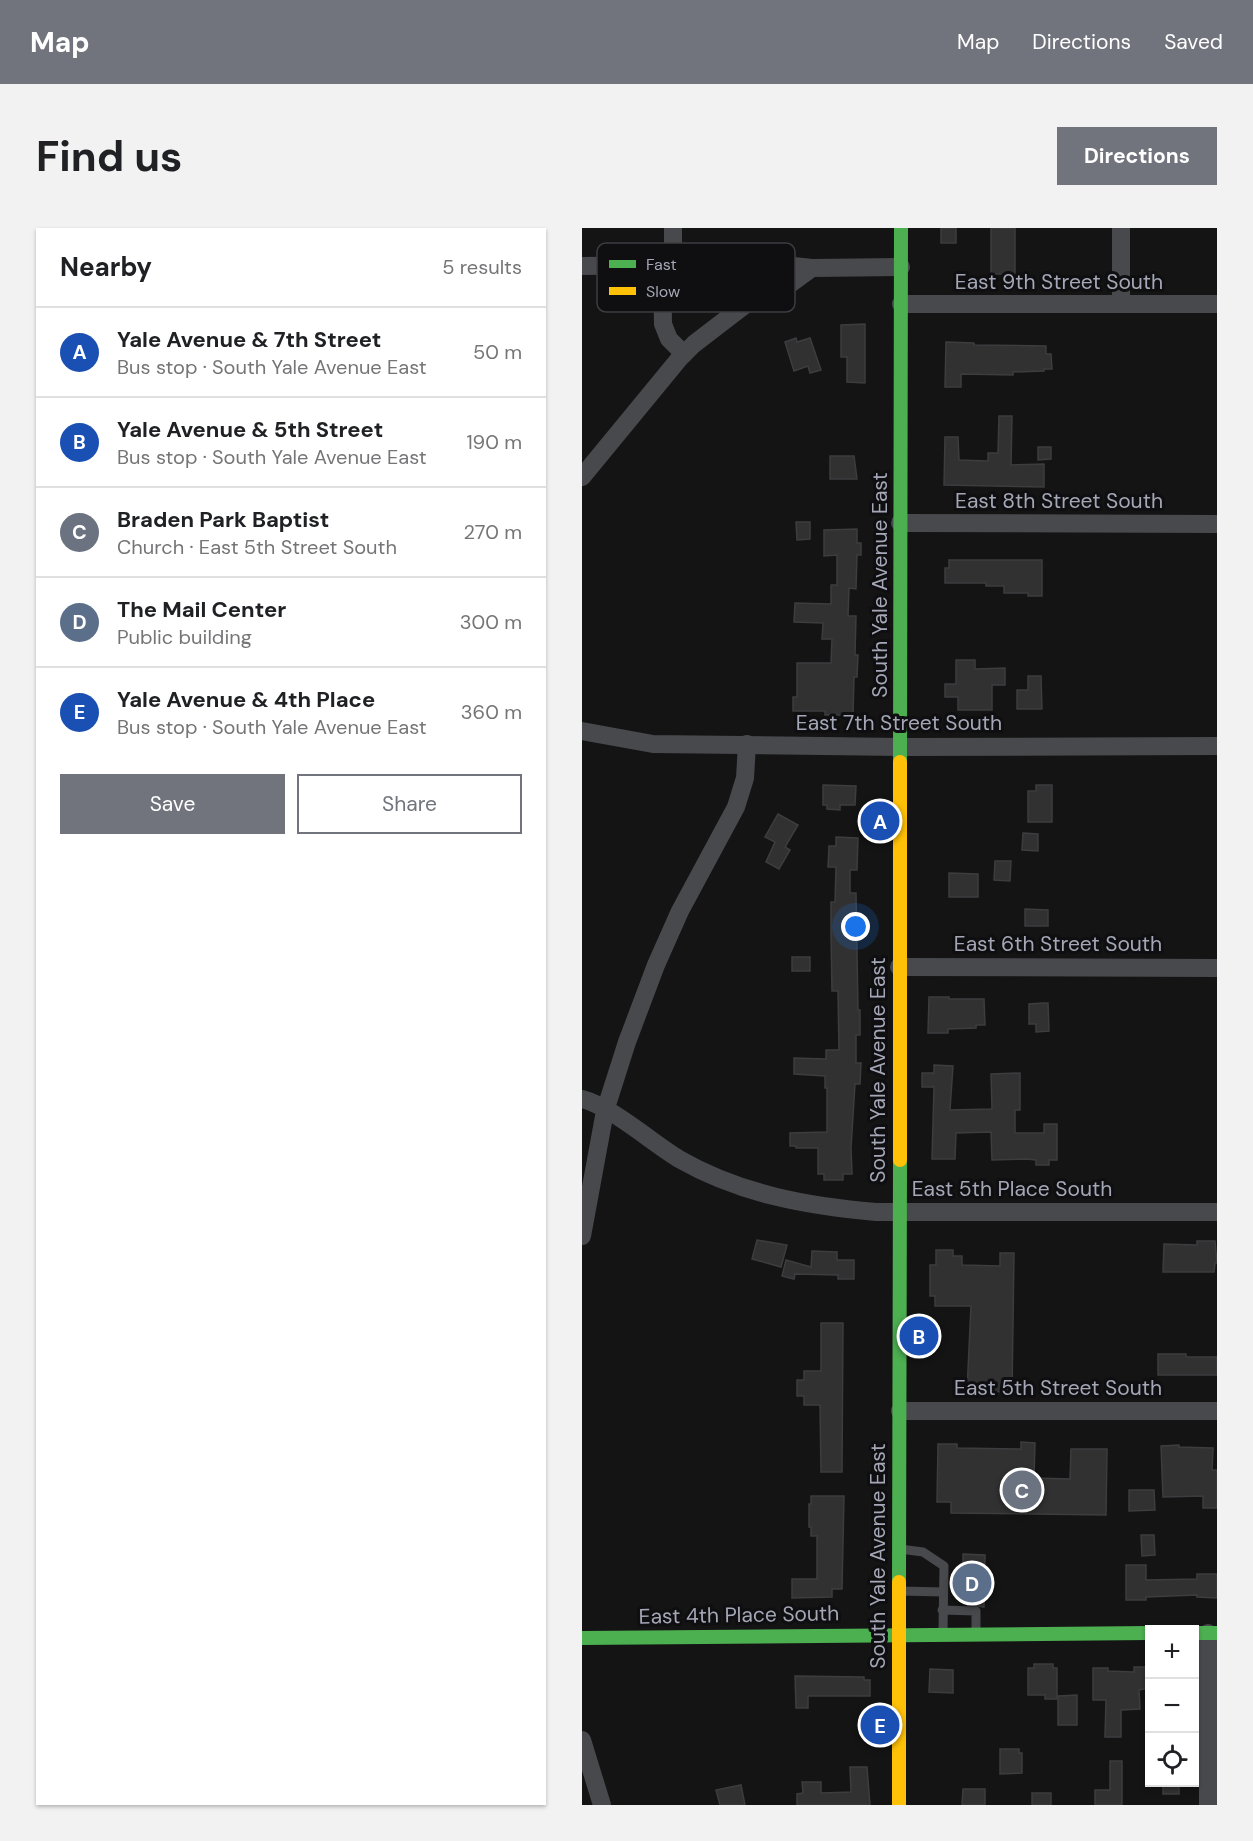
<!DOCTYPE html>
<html lang="en">
<head>
<meta charset="utf-8">
<style>
	:root { --surface:#fff; --page:#f2f2f2; --text:#202124; --muted:#757577; --line:#e0e0e0; --accent:#72747d }
	body { margin:0; font-family:"DM Sans",sans-serif; background:var(--page); color:var(--text) }
	.controls { position:absolute; right:18px; bottom:18px; display:grid; overflow:hidden; border-radius:0px; box-shadow:0 2px 4px #0004 }
	.controls button { width:54px; height:54px; display:grid; place-items:center; padding:0; border:0; border-bottom:2px solid var(--line); background:var(--surface); color:var(--text); font:30px sans-serif }
	.you { position:absolute; left:274px; top:699px; width:21px; height:21px; margin:-15px; border:4px solid #fff; border-radius:50%; background:#1a73e8; box-shadow:0 0 0 9px #1a73e833 }
	.badge { display:grid; place-items:center; width:39px; height:39px; border-radius:50%; background:var(--accent); color:#fff; font-size:20px; font-weight:700 }
	.pin { position:absolute; translate:-50% -50%; border:3px solid #fff; box-shadow:0 2px 6px #0006 }
	.list { margin:0; padding:0; list-style:none }
	h2 { display:flex; justify-content:space-between; align-items:center; height:78px; margin:0; padding:0 24px; font-size:26px }
	h2 small { font-size:20px; font-weight:400; color:var(--muted) }
	.list li { display:grid; grid-template-columns:39px 1fr auto; gap:18px; align-items:center; box-sizing:border-box; height:90px; padding:0 24px; border-top:2px solid var(--line) }
	.list b { display:block; font-size:22px; white-space:nowrap }
	.list p { margin:0; font-size:20px; white-space:nowrap; color:var(--muted) }
	.list em { font-size:20px; font-style:normal; color:var(--muted) }
	.actions { display:flex; gap:12px; padding:18px 24px }
	.actions a { flex:1; padding:14px 0; border:2px solid var(--accent); border-radius:0px; text-align:center; font-size:21px; color:var(--accent) }
	.actions .main { background:var(--accent); color:#fff }
	.icon { flex:none; width:33px; height:33px; fill:none; stroke:currentColor; stroke-width:2; stroke-linecap:round; stroke-linejoin:round }
	.map { position:relative; flex:none; width:635px; height:1577px; overflow:hidden; border-radius:0px }
	header { display:flex; align-items:center; gap:36px; box-sizing:border-box; height:84px; padding:0 30px; background:var(--accent); color:#fff }
	header strong { font-size:28px }
	nav { display:flex; gap:33px; margin-inline-start:auto; font-size:21px }
	.intro { display:flex; align-items:center; justify-content:space-between; box-sizing:border-box; height:144px; padding:0 36px }
	h1 { margin:0; font-size:42px }
	.button { padding:15px 27px; border-radius:0px; background:var(--accent); color:#fff; font-size:21px; font-weight:700 }
	main { display:flex; gap:36px; padding:0 36px }
	aside { flex:1; background:var(--surface); border-radius:0px; box-shadow:0 2px 4px #0004 }
	.map>svg:first-child { display:block }
	.building { fill:#313132; stroke:#3d3d40; stroke-width:1.5 }
	.lines { fill:none; stroke-linecap:round; stroke-linejoin:round }
	.lane { stroke:#48494d; stroke-width:9 }
	.street { stroke:#48494d; stroke-width:18 }
	.fast { stroke:#4caf50; stroke-width:14 }
	.slow { stroke:#ffc107; stroke-width:14 }
	.labels { text-anchor:middle; dominant-baseline:central; stroke-width:6; stroke-linejoin:round; paint-order:stroke }
	.street-label { font-size:21px; fill:#a4a7b6; stroke:#0f0e10 }
	.key { fill:#0f0e10; stroke:#3c3c42; stroke-width:1.5 }
	.key-label { font-size:16px; fill:#a4a7b6 }
</style>
</head>
<body>
<header>
<strong>Map</strong>
<nav><a>Map</a><a>Directions</a><a>Saved</a></nav>
</header>
<div class="intro"><h1>Find us</h1><a class="button">Directions</a></div>
<main>
<aside>
<h2>Nearby<small>5 results</small></h2>
<ul class="list">
<li><span class="badge" style="background:#1a4fb4">A</span><div><b>Yale Avenue &amp; 7th Street</b><p>Bus stop · South Yale Avenue East</p></div><em>50 m</em></li>
<li><span class="badge" style="background:#1a4fb4">B</span><div><b>Yale Avenue &amp; 5th Street</b><p>Bus stop · South Yale Avenue East</p></div><em>190 m</em></li>
<li><span class="badge" style="background:#6b7280">C</span><div><b>Braden Park Baptist</b><p>Church · East 5th Street South</p></div><em>270 m</em></li>
<li><span class="badge" style="background:#5c6f8a">D</span><div><b>The Mail Center</b><p>Public building</p></div><em>300 m</em></li>
<li><span class="badge" style="background:#1a4fb4">E</span><div><b>Yale Avenue &amp; 4th Place</b><p>Bus stop · South Yale Avenue East</p></div><em>360 m</em></li>
</ul>
<div class="actions"><a class="main">Save</a><a>Share</a></div>
</aside>
<div class="map">
<svg width="635" height="1577" viewBox="0 0 635 1577">
	<rect width="100%" height="100%" fill="#141414"/>
	<g class="building">
		<rect x="359" y="0" width="15" height="15"/>
		<rect x="409" y="0" width="24" height="46"/>
		<path d="M 283,96 L 283,155 L 265,154 L 265,129 L 259,129 L 259,97 Z"/>
		<path d="M 214,110 L 215,114 L 228,110 L 239,142 L 228,145 L 226,138 L 212,143 L 203,114 Z"/>
		<path d="M 364,114 L 392,115 L 392,117 L 464,118 L 464,126 L 469,126 L 470,141 L 462,141 L 462,143 L 431,144 L 431,147 L 379,146 L 379,159 L 363,159 Z"/>
		<path d="M 417,188 L 430,188 L 429,237 L 462,236 L 462,259 L 362,257 L 363,209 L 376,209 L 377,232 L 406,233 L 406,225 L 416,225 Z"/>
		<path d="M 456,219 L 469,219 L 469,231 L 456,232 Z"/>
		<path d="M 248,228 L 272,228 L 275,251 L 248,251 Z"/>
		<path d="M 214,294 L 228,294 L 228,311 L 215,312 Z"/>
		<path d="M 275,301 L 275,315 L 279,315 L 279,327 L 275,327 L 274,361 L 267,360 L 266,388 L 274,388 L 273,427 L 276,427 L 275,449 L 272,449 L 271,487 L 243,487 L 243,483 L 211,483 L 211,469 L 215,469 L 215,435 L 249,435 L 250,411 L 240,411 L 241,395 L 212,394 L 213,375 L 249,376 L 249,357 L 255,357 L 255,327 L 242,328 L 242,302 Z"/>
		<path d="M 367,332 L 460,332 L 460,368 L 446,368 L 446,365 L 422,365 L 422,358 L 404,358 L 404,355 L 363,355 L 363,340 L 367,340 Z"/>
		<path d="M 374,432 L 393,432 L 393,441 L 423,440 L 423,457 L 410,457 L 410,482 L 376,482 L 376,469 L 363,469 L 363,456 L 374,456 Z"/>
		<path d="M 446,448 L 459,448 L 460,481 L 435,481 L 435,462 L 446,462 Z"/>
		<path d="M 241,557 L 274,558 L 273,577 L 258,577 L 258,582 L 245,581 L 245,577 L 241,577 Z"/>
		<path d="M 454,557 L 470,557 L 470,594 L 446,594 L 446,563 L 454,563 Z"/>
		<path d="M 196,586 L 216,597 L 203,619 L 208,622 L 197,641 L 184,634 L 193,614 L 183,609 Z"/>
		<path d="M 441,605 L 456,606 L 456,623 L 440,622 Z"/>
		<path d="M 254,609 L 276,610 L 275,642 L 268,642 L 268,665 L 274,665 L 276,782 L 278,782 L 278,807 L 274,807 L 274,835 L 279,835 L 278,856 L 273,856 L 269,920 L 270,946 L 261,946 L 261,952 L 242,952 L 242,946 L 236,946 L 236,920 L 214,920 L 214,918 L 208,918 L 208,905 L 245,904 L 245,860 L 243,860 L 243,848 L 212,846 L 212,830 L 244,831 L 244,822 L 257,822 L 256,763 L 250,763 L 249,706 L 249,674 L 253,674 L 254,639 L 246,639 L 247,618 L 254,618 Z"/>
		<path d="M 413,633 L 429,633 L 428,653 L 412,652 Z"/>
		<path d="M 367,645 L 396,646 L 396,669 L 367,669 Z"/>
		<path d="M 443,681 L 466,682 L 466,698 L 443,698 Z"/>
		<rect x="210" y="729" width="18" height="14"/>
		<path d="M 347,769 L 367,769 L 367,771 L 402,771 L 403,797 L 394,797 L 394,800 L 366,801 L 366,805 L 346,805 Z"/>
		<path d="M 462,775 L 466,775 L 467,803 L 454,804 L 454,796 L 447,796 L 447,776 Z"/>
		<path d="M 352,837 L 371,838 L 368,882 L 410,881 L 409,846 L 438,845 L 438,882 L 433,882 L 433,905 L 462,905 L 462,896 L 475,896 L 475,932 L 467,932 L 467,937 L 454,937 L 454,932 L 445,931 L 410,932 L 409,904 L 374,905 L 373,931 L 350,931 L 352,859 L 340,859 L 340,845 L 352,845 Z"/>
		<path d="M 175,1012 L 205,1017 L 199,1039 L 170,1031 Z"/>
		<path d="M 615,1013 L 633,1013 L 635,1035 L 633,1035 L 632,1044 L 581,1044 L 582,1016 L 615,1017 Z"/>
		<path d="M 354,1022 L 371,1022 L 371,1028 L 380,1028 L 380,1037 L 418,1038 L 418,1025 L 432,1025 L 430,1164 L 385,1163 L 389,1078 L 353,1078 L 353,1068 L 348,1068 L 348,1037 L 354,1037 Z"/>
		<path d="M 230,1023 L 255,1024 L 255,1032 L 272,1032 L 272,1051 L 256,1051 L 256,1047 L 213,1046 L 212,1051 L 200,1048 L 204,1032 L 229,1039 Z"/>
		<path d="M 239,1095 L 261,1095 L 260,1244 L 239,1244 L 238,1177 L 222,1177 L 222,1168 L 215,1168 L 215,1152 L 222,1152 L 222,1143 L 239,1143 Z"/>
		<path d="M 576,1126 L 604,1126 L 604,1129 L 635,1129 L 635,1147 L 576,1147 Z"/>
		<path d="M 439,1214 L 453,1215 L 452,1250 L 488,1251 L 489,1221 L 525,1221 L 524,1287 L 369,1285 L 369,1274 L 355,1274 L 356,1216 L 375,1216 L 375,1220 L 439,1221 Z"/>
		<path d="M 597,1217 L 597,1219 L 631,1220 L 630,1242 L 635,1242 L 635,1280 L 621,1280 L 621,1268 L 581,1269 L 579,1218 Z"/>
		<path d="M 547,1262 L 572,1262 L 573,1282 L 547,1283 Z"/>
		<path d="M 229,1268 L 262,1268 L 260,1361 L 250,1361 L 250,1369 L 210,1370 L 210,1351 L 235,1351 L 235,1308 L 229,1308 L 229,1299 L 227,1299 L 227,1276 L 229,1276 Z"/>
		<path d="M 559,1307 L 572,1307 L 573,1327 L 560,1328 Z"/>
		<path d="M 381,1326 L 403,1327 L 402,1379 L 385,1376 L 377,1369 L 378,1341 L 381,1341 Z"/>
		<path d="M 544,1337 L 564,1337 L 564,1352 L 615,1351 L 615,1346 L 635,1346 L 635,1370 L 615,1369 L 615,1367 L 564,1369 L 564,1372 L 544,1372 Z"/>
		<path d="M 452,1436 L 471,1436 L 471,1440 L 475,1440 L 475,1471 L 463,1471 L 463,1467 L 446,1467 L 446,1440 L 452,1440 Z"/>
		<path d="M 552,1439 L 567,1439 L 567,1460 L 557,1462 L 558,1481 L 539,1482 L 539,1509 L 523,1509 L 524,1472 L 511,1472 L 511,1440 L 526,1440 L 526,1443 L 552,1444 Z"/>
		<path d="M 348,1441 L 371,1442 L 371,1465 L 347,1464 Z"/>
		<path d="M 213,1448 L 282,1449 L 282,1452 L 288,1452 L 288,1468 L 226,1468 L 226,1480 L 214,1480 Z"/>
		<path d="M 495,1467 L 495,1497 L 476,1497 L 476,1468 Z"/>
		<path d="M 418,1521 L 437,1521 L 437,1525 L 440,1525 L 440,1545 L 418,1546 Z"/>
		<path d="M 528,1533 L 540,1533 L 540,1577 L 513,1577 L 513,1562 L 528,1562 Z"/>
		<path d="M 268,1539 L 285,1539 L 288,1577 L 215,1577 L 215,1566 L 221,1565 L 220,1554 L 239,1554 L 239,1565 L 269,1564 Z"/>
		<rect x="581" y="1554" width="16" height="12"/>
		<path d="M 159,1557 L 163,1577 L 138,1577 L 134,1562 Z"/>
		<path d="M 381,1561 L 403,1561 L 403,1577 L 380,1577 Z"/>
		<rect x="450" y="1565" width="19" height="12"/>
	</g>
	<g class="lines">
		<g class="lane">
			<path d="M 318,1321 L 341,1324 L 362,1338 L 361,1403"/>
			<path d="M 318,1363 L 361,1364"/>
			<path d="M 360,1382 L 394,1383 L 394,1404"/>
		</g>
		<g class="street">
			<path d="M 91,0 L 91,37"/>
			<path d="M 80,37 L 81,96 L 87,111 L 102,126"/>
			<path d="M 0,38 L 171,36 L 202,37 L 230,40 L 319,39"/>
			<path d="M 539,75 L 539,0"/>
			<path d="M 319,76 L 635,76"/>
			<path d="M 0,249 L 97,131 L 112,116 L 168,73 L 204,59 L 230,40"/>
			<path d="M 318,295 L 635,296"/>
			<path d="M 0,503 L 71,516 L 319,519 L 635,518"/>
			<path d="M 317,739 L 635,740"/>
			<path d="M 0,871 C 30,879 69,914 97,931 C 158,966 225,978 294,984 L 635,984"/>
			<path d="M 0,1008 L 23,883 L 45,814 L 74,737 L 98,683 L 154,579 L 163,550 L 165,516"/>
			<path d="M 318,1183 L 635,1183"/>
			<path d="M 626,1405 L 626,1577"/>
			<path d="M 0,1512 L 20,1577"/>
		</g>
		<g class="fast">
			<path d="M 318,534 L 319,0"/>
			<path d="M 317,1354 L 318,932"/>
			<path d="M 612,1405 L 635,1405"/>
			<path d="M 0,1410 L 568,1405"/>
		</g>
		<g class="slow">
			<path d="M 318,932 L 318,534"/>
			<path d="M 317,1577 L 317,1354"/>
		</g>
	</g>
	<g class="labels">
		<g class="street-label">
			<text x="477" y="54">East 9th Street South</text>
			<text x="477" y="273">East 8th Street South</text>
			<text transform="translate(298 357) rotate(-90)">South Yale Avenue East</text>
			<text x="317" y="495">East 7th Street South</text>
			<text x="476" y="716">East 6th Street South</text>
			<text transform="translate(296 842) rotate(-90)">South Yale Avenue East</text>
			<text x="430" y="961">East 5th Place South</text>
			<text x="476" y="1160">East 5th Street South</text>
			<text transform="translate(296 1328) rotate(-90)">South Yale Avenue East</text>
			<text transform="translate(157 1387) rotate(-1)">East 4th Place South</text>
		</g>
	</g>
	<rect x="15" y="15" width="198" height="69" rx="9" class="key"/>
	<rect x="27" y="32" width="27" height="8" fill="#4caf50"/>
	<rect x="27" y="59" width="27" height="8" fill="#ffc107"/>
	<g class="key-label">
		<text x="64" y="42">Fast</text>
		<text x="64" y="69">Slow</text>
	</g>
</svg>
<div class="controls">
<button>+</button>
<button>−</button>
<button><svg class="icon" aria-label="locate" viewBox="0 0 24 24"><circle cx="12" cy="12" r="6"/><path d="M12 2v4M12 18v4M2 12h4M18 12h4"/></svg></button>
</div>
<div class="you"></div>
<div class="pin badge" style="left:298px;top:593px;background:#1a4fb4">A</div>
<div class="pin badge" style="left:337px;top:1108px;background:#1a4fb4">B</div>
<div class="pin badge" style="left:440px;top:1262px;background:#6b7280">C</div>
<div class="pin badge" style="left:390px;top:1355px;background:#5c6f8a">D</div>
<div class="pin badge" style="left:298px;top:1497px;background:#1a4fb4">E</div>
</div>
</main>
</body>
</html>
